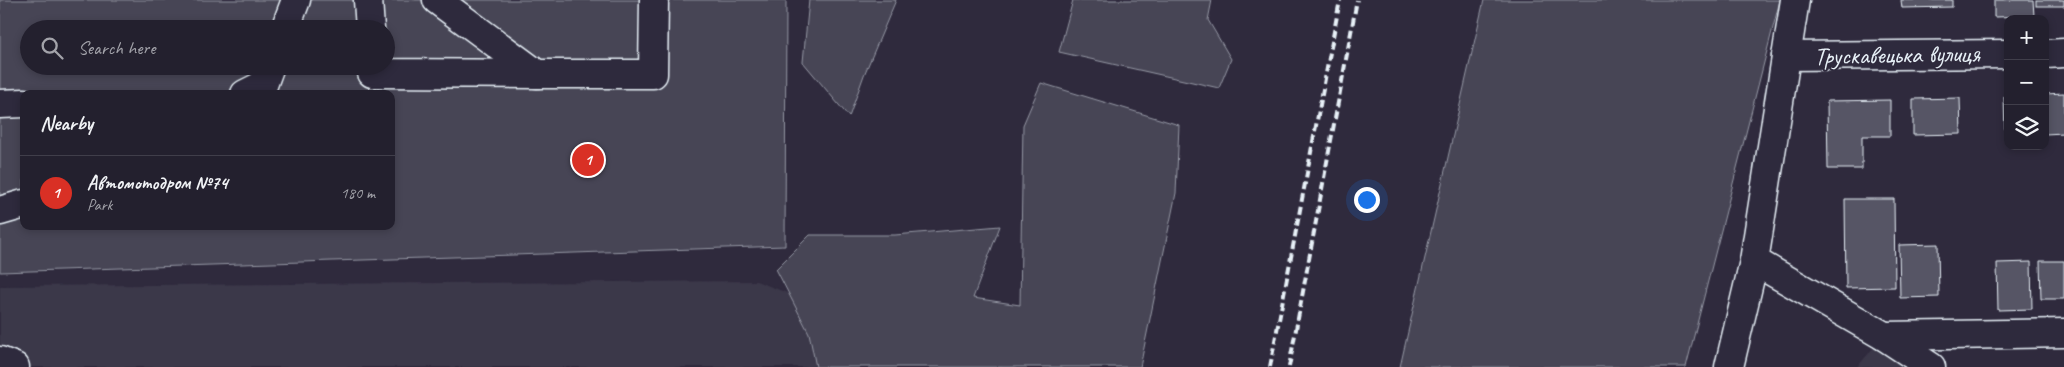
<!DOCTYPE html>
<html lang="en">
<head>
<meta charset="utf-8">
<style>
	:root { --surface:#23202e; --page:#2b2836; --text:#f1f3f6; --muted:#a3a3aa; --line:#403e4a; --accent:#d93025 }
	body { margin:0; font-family:Caveat,sans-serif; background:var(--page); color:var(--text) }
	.controls { position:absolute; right:15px; top:15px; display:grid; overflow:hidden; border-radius:10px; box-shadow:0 2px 8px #0003 }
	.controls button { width:45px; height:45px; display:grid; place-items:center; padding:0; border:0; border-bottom:1px solid var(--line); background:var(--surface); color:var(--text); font:25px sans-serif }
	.you { position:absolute; left:1366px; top:199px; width:18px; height:18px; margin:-12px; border:4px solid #fff; border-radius:50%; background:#1a73e8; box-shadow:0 0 0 8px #1a73e833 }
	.badge { display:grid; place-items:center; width:32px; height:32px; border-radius:50%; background:var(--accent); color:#fff; font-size:16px; font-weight:700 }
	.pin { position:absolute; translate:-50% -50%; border:2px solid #fff; box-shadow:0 1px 5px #0006 }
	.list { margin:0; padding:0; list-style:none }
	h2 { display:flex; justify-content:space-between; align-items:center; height:65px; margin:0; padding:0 20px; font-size:21px }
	h2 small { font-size:16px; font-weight:400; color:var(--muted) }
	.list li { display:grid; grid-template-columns:32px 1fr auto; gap:15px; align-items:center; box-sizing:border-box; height:75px; padding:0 20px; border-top:1px solid var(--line) }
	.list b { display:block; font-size:19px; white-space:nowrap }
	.list p { margin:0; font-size:16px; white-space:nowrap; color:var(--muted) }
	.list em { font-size:16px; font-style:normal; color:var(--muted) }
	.icon { flex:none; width:28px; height:28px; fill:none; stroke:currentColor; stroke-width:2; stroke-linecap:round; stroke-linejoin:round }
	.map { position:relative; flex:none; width:2064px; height:367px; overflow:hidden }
	.search { position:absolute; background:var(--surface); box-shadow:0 2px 8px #0003; left:20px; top:20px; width:375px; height:55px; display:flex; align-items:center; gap:12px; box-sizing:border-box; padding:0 18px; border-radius:28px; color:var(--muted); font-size:19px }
	.panel { position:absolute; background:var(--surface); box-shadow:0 2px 8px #0003; left:20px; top:90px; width:375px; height:140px; border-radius:10px }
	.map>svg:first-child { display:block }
	.built { fill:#3b3749 }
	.green { fill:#464455; stroke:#979aa6; fill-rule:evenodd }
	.building { fill:#575565; stroke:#e8f1f8 }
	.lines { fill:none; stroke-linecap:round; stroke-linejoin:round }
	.minor-casing { stroke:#e8f1f8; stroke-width:31 }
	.minor { stroke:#2f2a3d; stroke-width:28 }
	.rail { stroke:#e8f1f8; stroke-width:4; stroke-dasharray:8 4; stroke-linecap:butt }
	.labels { text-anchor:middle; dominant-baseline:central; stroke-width:4; stroke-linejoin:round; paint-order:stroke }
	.street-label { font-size:25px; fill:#e8f1f8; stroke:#2f2a3d }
</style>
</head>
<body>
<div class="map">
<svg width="2064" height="367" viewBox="0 0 2064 367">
	<rect width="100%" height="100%" fill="#2f2a3d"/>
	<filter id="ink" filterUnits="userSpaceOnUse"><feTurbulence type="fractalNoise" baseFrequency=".02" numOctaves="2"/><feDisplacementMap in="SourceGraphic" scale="10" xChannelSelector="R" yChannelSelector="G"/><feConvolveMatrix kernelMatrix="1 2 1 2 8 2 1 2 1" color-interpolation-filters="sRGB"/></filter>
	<g filter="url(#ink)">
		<g class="built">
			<path d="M 756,281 L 811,302 L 866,367 L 0,367 L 0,286 Z"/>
			<path d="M 1875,346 L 1906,367 L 1857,367 Z"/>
		</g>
		<g class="green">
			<path d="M 0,0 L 786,0 L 785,246 L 0,272 ZM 29,29 L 386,29 L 386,66 L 29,66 ZM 24,94 L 391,94 L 391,226 L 24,226 Z"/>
			<path d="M 809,0 L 896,0 L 864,75 L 849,117 L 803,62 Z"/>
			<path d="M 1073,0 L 1212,0 L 1208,20 L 1231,59 L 1219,88 L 1059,52 Z"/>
			<path d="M 1484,0 L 1780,0 L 1686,367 L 1400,367 Z"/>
			<path d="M 1041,83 L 1179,125 L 1176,193 L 1140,367 L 816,367 L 809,333 L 776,269 L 810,235 L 895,235 L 1000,226 L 973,298 L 1020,305 L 1023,125 Z"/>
		</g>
		<g class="building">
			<path d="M 1901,0 L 1952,0 L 1952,7 L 1902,8 Z"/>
			<path d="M 1994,0 L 2033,0 L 2034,16 L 1994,17 Z"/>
			<rect x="2036" y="0" width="28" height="6"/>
			<path d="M 2064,93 L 2064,133 L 2045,134 L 2045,94 Z"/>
			<path d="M 2004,97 L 2008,97 L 2008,137 L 2005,137 Z"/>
			<path d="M 1960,98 L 1961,134 L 1913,135 L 1913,99 Z"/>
			<path d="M 1890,100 L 1890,136 L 1862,136 L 1862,169 L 1828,169 L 1827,101 Z"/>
			<path d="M 1845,199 L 1894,199 L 1895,287 L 1846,288 Z"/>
			<path d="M 1938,244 L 1939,297 L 1900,298 L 1899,245 Z"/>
			<path d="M 2040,261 L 2064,261 L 2064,299 L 2041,299 Z"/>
			<path d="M 2031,262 L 2032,309 L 1998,310 L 1997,263 Z"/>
		</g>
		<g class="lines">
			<defs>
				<g id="minor">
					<path d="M 368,0 L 370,29"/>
					<path d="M 437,0 L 537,74 L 653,74 L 654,0"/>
					<path d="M 285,29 L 296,0"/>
					<path d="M 2045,54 L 2064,53"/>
					<path d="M 1786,56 L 2008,54"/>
					<path d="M 372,66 L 372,73 L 537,74"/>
					<path d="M 245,94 L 263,85 L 270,66"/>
					<path d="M 0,104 L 24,103"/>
					<path d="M 0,211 L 24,204"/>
					<path d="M 1754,261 L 1884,336 L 1931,367"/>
					<path d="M 1884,336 L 2064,333"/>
					<path d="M 0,361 L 15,367"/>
					<path d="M 1729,367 L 1754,261 L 1795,0"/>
				</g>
			</defs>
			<use href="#minor" class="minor-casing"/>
			<use href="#minor" class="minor"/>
			<g class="rail">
				<path d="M 1270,367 L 1340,0"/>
				<path d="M 1289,367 L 1357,0"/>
			</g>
		</g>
	</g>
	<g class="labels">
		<g class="street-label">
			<text transform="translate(1897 55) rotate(-1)">Трускавецька вулиця</text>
		</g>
	</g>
</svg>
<div class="controls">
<button>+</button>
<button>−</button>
<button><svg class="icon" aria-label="layers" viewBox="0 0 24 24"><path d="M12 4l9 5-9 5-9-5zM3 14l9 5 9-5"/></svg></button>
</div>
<div class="you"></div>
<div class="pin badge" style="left:588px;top:160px">1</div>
<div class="search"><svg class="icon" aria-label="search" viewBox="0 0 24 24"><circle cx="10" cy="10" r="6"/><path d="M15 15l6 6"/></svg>Search here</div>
<section class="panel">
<h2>Nearby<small></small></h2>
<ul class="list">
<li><span class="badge">1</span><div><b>Автомотодром №74</b><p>Park</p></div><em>180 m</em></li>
</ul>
</section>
</div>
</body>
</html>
